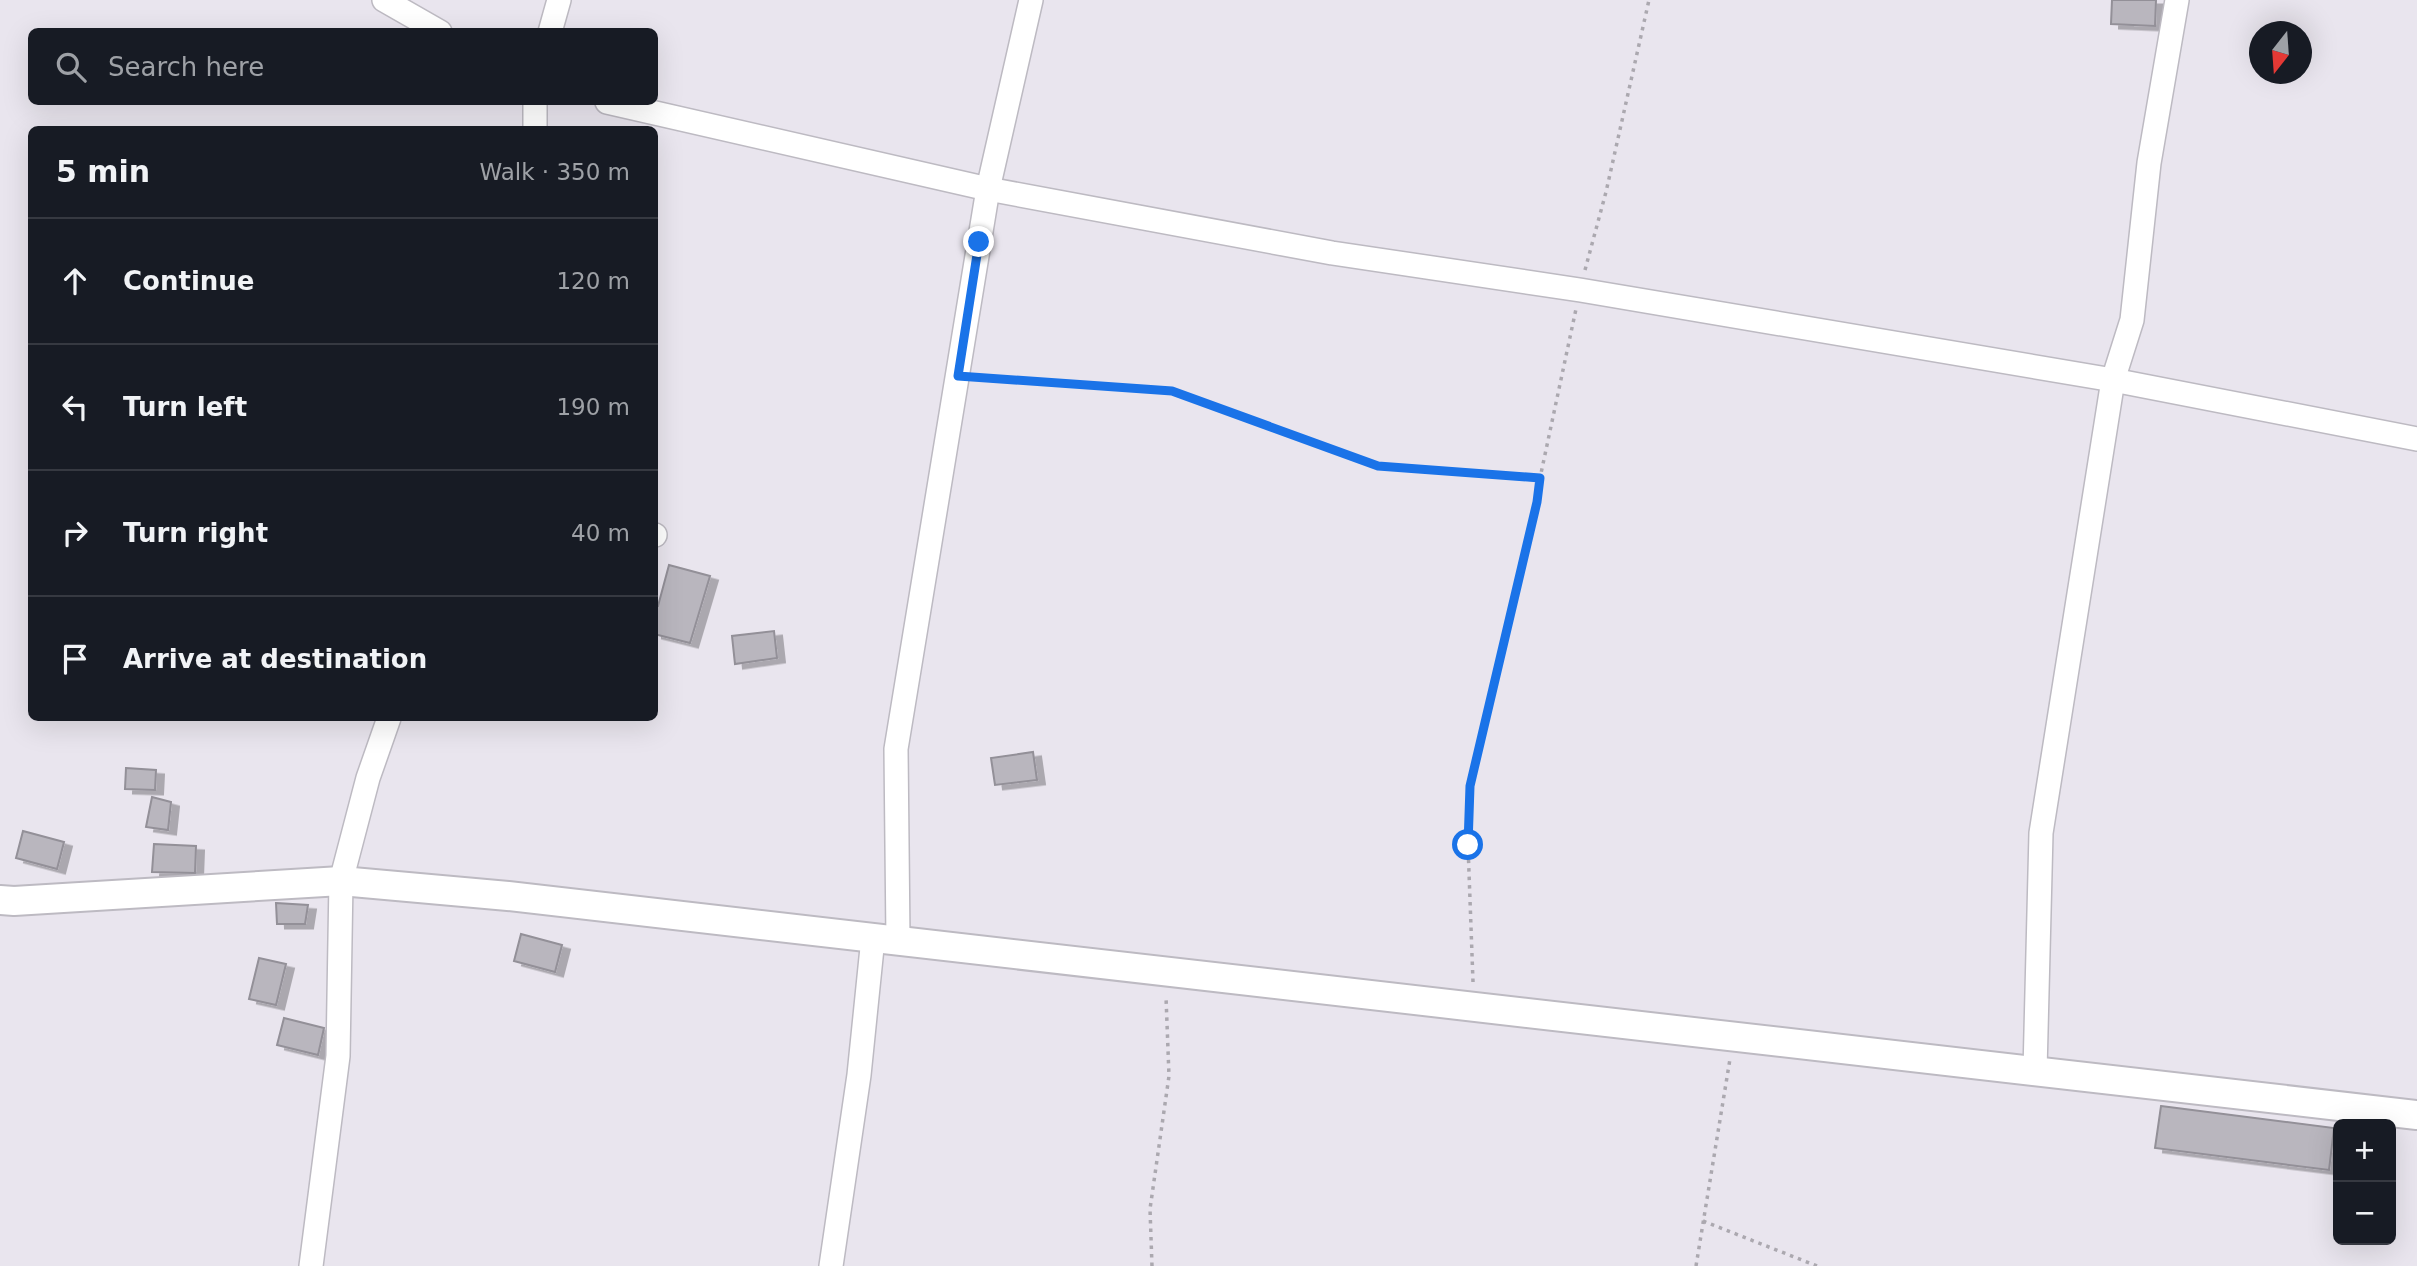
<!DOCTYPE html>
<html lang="en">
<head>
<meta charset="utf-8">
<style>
	:root { --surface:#171b24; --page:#242831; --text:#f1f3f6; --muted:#9ea1a6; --line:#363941 }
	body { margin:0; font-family:"DejaVu Sans",sans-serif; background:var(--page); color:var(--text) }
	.controls { position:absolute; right:21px; bottom:21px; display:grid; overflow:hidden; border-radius:10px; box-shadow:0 7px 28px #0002 }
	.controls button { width:63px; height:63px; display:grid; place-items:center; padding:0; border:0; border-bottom:2px solid var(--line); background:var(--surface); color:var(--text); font:35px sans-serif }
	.compass { position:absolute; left:2249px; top:21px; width:63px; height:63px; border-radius:50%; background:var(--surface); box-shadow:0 7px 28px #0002; rotate:197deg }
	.stop { position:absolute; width:21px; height:21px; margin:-16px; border:5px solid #1a73e8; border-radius:50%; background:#fff }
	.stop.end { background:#1a73e8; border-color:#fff; box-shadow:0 2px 7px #0008 }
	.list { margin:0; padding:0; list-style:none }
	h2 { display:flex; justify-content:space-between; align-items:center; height:91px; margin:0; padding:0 28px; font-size:30px }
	h2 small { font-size:23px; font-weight:400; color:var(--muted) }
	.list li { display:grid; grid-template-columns:46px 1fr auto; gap:21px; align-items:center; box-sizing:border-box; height:126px; padding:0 28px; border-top:2px solid var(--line) }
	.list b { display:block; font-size:26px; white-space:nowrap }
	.list em { font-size:23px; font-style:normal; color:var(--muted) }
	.icon { flex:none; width:38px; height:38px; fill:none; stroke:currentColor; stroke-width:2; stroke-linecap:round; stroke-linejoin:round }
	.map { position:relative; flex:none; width:2417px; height:1266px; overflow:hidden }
	.search { position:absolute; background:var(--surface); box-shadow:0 7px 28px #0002; left:28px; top:28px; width:630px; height:77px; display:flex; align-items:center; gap:18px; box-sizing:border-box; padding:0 24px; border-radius:10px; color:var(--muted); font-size:26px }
	.panel { position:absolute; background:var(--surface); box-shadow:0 7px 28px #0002; left:28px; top:126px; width:630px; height:595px; border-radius:10px }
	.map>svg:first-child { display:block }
	.building { fill:#b9b6be; stroke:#939098; stroke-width:2; filter:url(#shadow) }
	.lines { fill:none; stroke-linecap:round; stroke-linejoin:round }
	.minor-casing { stroke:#bdbac2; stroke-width:26 }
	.tertiary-casing { stroke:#bdbac2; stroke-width:32 }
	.path { stroke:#aba8af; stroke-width:3.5; stroke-dasharray:3.5 5; stroke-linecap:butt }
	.minor { stroke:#fff; stroke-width:23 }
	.tertiary { stroke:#fff; stroke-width:28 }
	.route { stroke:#1a73e8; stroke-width:9 }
</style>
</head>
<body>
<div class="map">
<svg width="2417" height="1266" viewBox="0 0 2417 1266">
	<defs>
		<filter id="shadow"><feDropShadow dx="8" dy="4.5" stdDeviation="0" flood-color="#0004"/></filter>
	</defs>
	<rect width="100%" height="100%" fill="#e9e5ee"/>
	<g class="building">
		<path d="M 2112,0 L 2156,0 L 2155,26 L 2111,24 Z"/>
		<path d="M 669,565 L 710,576 L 690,643 L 654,634 L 654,606 L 658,606 Z"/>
		<path d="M 774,631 L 777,658 L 735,664 L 732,636 Z"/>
		<path d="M 1033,752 L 1037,780 L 995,785 L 991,758 Z"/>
		<path d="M 126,768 L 156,770 L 155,790 L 125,789 Z"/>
		<path d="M 152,797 L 171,802 L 168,830 L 146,827 Z"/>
		<path d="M 23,831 L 64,842 L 57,869 L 16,858 Z"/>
		<path d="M 154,844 L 196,846 L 195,873 L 152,872 Z"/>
		<path d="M 276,903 L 308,905 L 305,924 L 277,924 Z"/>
		<path d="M 521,934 L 562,945 L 555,972 L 514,961 Z"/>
		<path d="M 259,958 L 286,964 L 276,1005 L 249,999 Z"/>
		<path d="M 284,1018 L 324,1028 L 318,1055 L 277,1045 Z"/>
		<path d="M 2161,1106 L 2334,1128 L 2329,1170 L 2155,1148 Z"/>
	</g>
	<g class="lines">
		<defs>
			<g id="minor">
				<path d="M 384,0 L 440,32"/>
				<path d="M 550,32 L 559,0"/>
				<path d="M 535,102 L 535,130"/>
				<path d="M 607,102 L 988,189 L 1332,253 L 1580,290 L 2113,380 L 2417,439"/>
				<path d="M 654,535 L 655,535"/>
				<path d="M 898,940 L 896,749 L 988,189 L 1031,0"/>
				<path d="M 2035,1071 L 2041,833 L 2113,380 L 2132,320 L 2149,163 L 2177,0"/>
				<path d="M 311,1266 L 338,1056 L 341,881 L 368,778 L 389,718"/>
				<path d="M 831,1266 L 859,1075 L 873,938"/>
			</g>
			<path id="tertiary" d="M 0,900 L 14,901 L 341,881 L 508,896 L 2417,1115"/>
		</defs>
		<use href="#minor" class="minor-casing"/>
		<use href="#tertiary" class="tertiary-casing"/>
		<g class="path">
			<path d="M 1585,270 L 1606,192 L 1649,0"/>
			<path d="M 979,378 L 1172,391 L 1378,466 L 1540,478"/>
			<path d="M 1473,982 L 1468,845 L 1470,786 L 1537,502 L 1540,478 L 1576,309"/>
			<path d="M 1703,1221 L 1817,1266"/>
			<path d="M 1152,1266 L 1150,1209 L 1169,1076 L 1166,997"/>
			<path d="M 1696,1266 L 1730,1059"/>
		</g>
		<use href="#minor" class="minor"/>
		<use href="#tertiary" class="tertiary"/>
	</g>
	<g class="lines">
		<path class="route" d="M 979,242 L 958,376 L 1172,391 L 1378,466 L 1540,478 L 1537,502 L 1470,786 L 1468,845"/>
	</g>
</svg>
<div class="controls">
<button>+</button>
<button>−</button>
</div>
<svg class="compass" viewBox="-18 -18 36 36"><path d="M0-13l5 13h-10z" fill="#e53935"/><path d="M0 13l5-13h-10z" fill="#9ea1a6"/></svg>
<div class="stop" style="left:1468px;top:845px"></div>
<div class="stop end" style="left:979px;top:242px"></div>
<div class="search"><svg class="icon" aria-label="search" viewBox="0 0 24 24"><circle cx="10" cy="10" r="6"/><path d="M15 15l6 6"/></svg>Search here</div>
<section class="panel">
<h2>5 min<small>Walk · 350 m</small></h2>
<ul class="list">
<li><svg class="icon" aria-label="ahead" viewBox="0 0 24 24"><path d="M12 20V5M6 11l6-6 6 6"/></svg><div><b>Continue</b></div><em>120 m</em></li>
<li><svg class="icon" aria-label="left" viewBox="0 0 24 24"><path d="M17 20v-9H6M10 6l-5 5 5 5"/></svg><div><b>Turn left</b></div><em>190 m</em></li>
<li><svg class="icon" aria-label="right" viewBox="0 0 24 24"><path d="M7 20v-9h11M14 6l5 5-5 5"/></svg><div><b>Turn right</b></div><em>40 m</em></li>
<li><svg class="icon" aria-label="arrive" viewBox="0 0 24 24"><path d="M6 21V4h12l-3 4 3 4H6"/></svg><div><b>Arrive at destination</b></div></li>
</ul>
</section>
</div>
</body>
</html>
